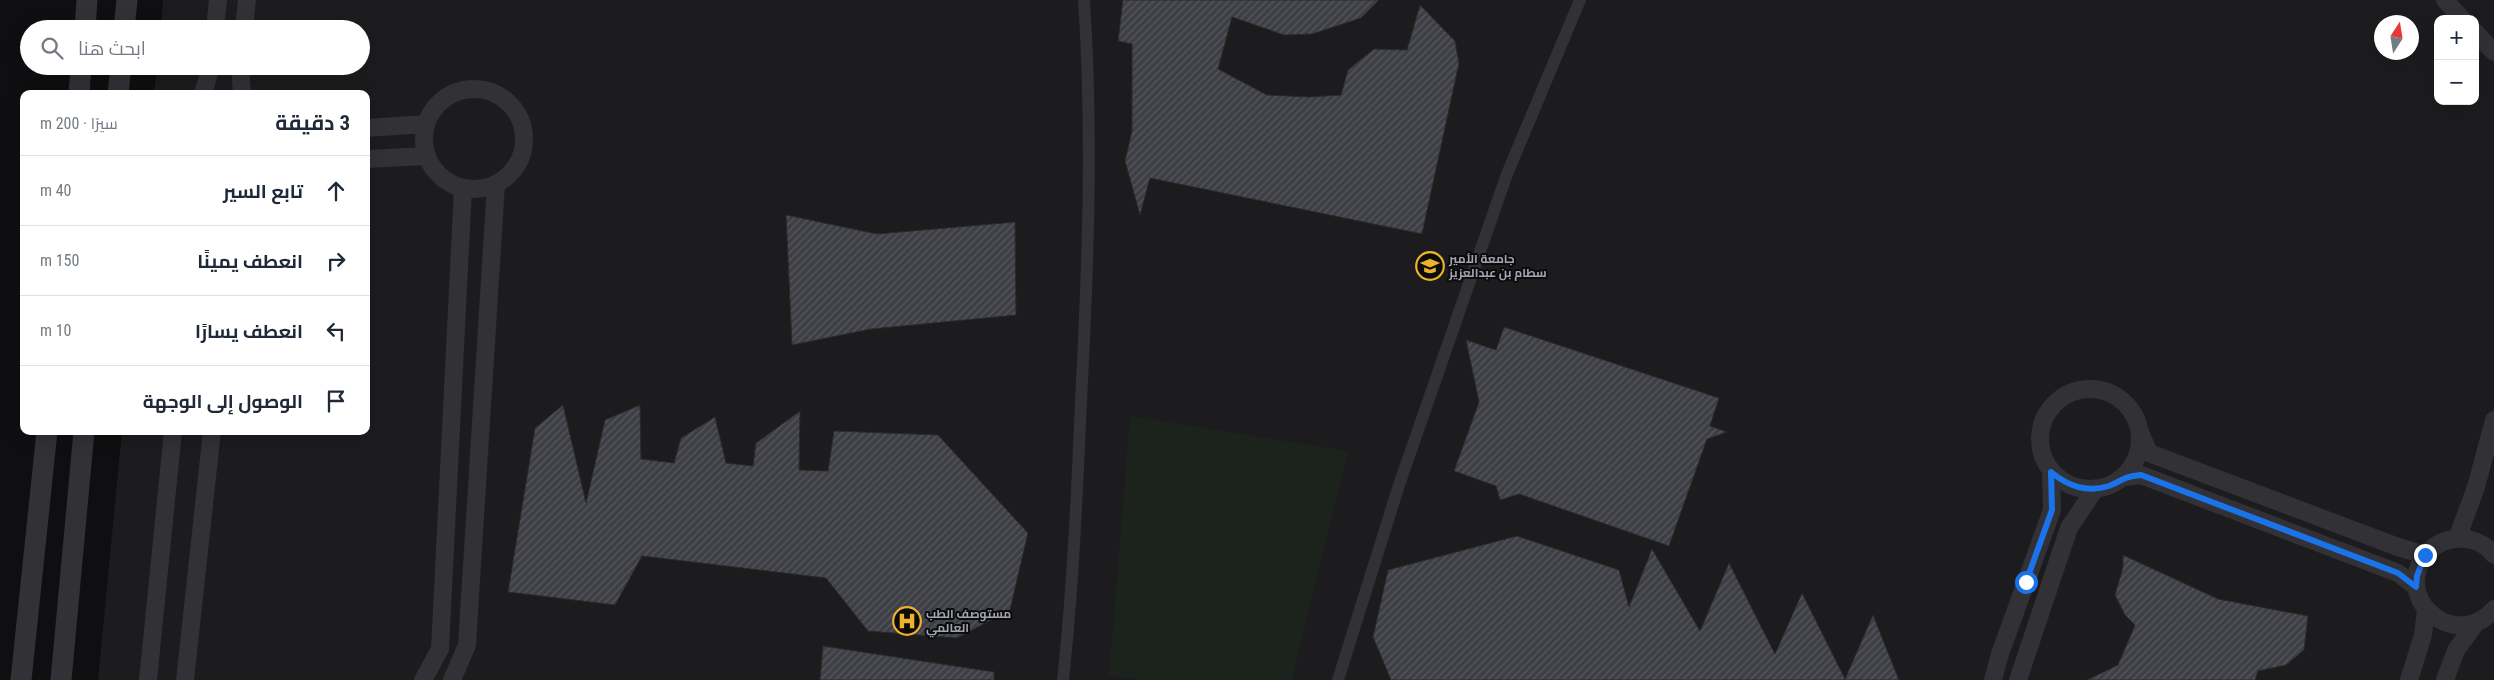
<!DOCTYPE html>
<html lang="ar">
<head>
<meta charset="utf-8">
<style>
	:root { --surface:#fff; --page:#f2f2f3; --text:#1f2937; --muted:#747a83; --line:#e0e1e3 }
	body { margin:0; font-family:"Roboto Condensed",Cairo,sans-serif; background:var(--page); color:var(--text); direction:rtl }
	.controls { position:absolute; right:15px; top:15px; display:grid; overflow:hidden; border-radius:10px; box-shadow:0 5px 20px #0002 }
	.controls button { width:45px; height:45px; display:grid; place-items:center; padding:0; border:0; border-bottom:1px solid var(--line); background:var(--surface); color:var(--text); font:25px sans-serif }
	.compass { position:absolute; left:2374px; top:15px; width:45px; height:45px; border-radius:50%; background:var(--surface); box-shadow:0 5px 20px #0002; rotate:12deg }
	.stop { position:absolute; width:15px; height:15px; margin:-11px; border:4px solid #1a73e8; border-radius:50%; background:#fff }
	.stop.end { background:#1a73e8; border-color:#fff; box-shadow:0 1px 5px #0008 }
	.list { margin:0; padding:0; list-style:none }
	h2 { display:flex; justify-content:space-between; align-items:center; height:65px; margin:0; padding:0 20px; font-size:21px }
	h2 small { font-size:16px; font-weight:400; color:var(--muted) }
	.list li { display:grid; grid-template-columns:32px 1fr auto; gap:15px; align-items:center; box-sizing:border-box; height:70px; padding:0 20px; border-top:1px solid var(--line) }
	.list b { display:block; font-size:19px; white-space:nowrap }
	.list em { font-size:16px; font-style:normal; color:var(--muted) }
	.icon { flex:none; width:28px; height:28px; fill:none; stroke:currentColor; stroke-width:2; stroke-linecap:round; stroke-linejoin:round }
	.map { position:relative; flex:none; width:2494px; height:680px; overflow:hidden; direction:ltr }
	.search { position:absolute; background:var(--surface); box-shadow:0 5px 20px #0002; left:20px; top:20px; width:350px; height:55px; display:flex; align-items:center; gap:12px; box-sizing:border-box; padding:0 18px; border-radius:28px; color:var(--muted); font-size:19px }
	.panel { position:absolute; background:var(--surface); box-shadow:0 5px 20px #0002; left:20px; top:90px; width:350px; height:345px; border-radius:10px; direction:rtl }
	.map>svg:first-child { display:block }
	.built { fill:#1c1b1e; fill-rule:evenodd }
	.park { fill:#1c231d }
	.building { fill:url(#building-hatch); stroke:#2a292d }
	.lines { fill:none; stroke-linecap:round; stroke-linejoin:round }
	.pedestrian { stroke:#313136; stroke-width:12 }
	.minor { stroke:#313136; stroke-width:18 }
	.tertiary { stroke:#313136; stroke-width:21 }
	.route { stroke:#1a73e8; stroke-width:6 }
	.labels { text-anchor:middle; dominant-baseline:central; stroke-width:4; stroke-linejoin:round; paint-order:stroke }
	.poi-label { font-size:12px; font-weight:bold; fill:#a1a5b2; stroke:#0b0b0c; text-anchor:start }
</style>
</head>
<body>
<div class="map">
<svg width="2494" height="680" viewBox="0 0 2494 680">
	<defs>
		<pattern id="building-hatch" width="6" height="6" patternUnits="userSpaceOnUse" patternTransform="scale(1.25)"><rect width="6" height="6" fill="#3e3f44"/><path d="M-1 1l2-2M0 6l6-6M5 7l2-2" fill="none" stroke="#57585d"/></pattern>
	</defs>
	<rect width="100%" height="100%" fill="#0f0f11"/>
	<path class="built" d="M 163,0 L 2494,0 L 2494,680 L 98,680 L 122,431 L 366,431 L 366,94 L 154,94 L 157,66 L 361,66 L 361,29 L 161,29 ZM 2438,19 L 2475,19 L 2475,101 L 2438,101 ZM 2382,22 L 2412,22 L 2412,52 L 2382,52 Z"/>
	<path class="park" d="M 1130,416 L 1348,451 L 1292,680 L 1142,680 L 1109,675 Z"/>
	<g class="building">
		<path d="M 1123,0 L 1379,0 L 1361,18 L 1312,34 L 1284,35 L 1232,17 L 1218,69 L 1267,95 L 1310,97 L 1341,95 L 1348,70 L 1374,49 L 1407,50 L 1420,5 L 1455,41 L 1459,63 L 1422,234 L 1150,178 L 1140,215 L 1125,161 L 1132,131 L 1132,44 L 1118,41 Z"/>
		<path d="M 786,215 L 877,234 L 1015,222 L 1016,315 L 871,329 L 792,345 Z"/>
		<path d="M 1504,327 L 1719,398 L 1710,426 L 1727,432 L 1707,439 L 1669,546 L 1519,494 L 1500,500 L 1496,486 L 1454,471 L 1479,402 L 1466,340 L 1496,350 Z"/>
		<path d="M 563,405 L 586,503 L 605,420 L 640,405 L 641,459 L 674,463 L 681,438 L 715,417 L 726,463 L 753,466 L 756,443 L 800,411 L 799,470 L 828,471 L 834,431 L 938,435 L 1028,533 L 1010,610 L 957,638 L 868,631 L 826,578 L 642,556 L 615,605 L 508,592 L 535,428 Z"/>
		<path d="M 1517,536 L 1619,570 L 1629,607 L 1652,549 L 1700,631 L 1729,563 L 1775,654 L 1802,593 L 1845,679 L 1873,615 L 1899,680 L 1391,680 L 1373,637 L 1388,570 Z"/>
		<path d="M 2123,555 L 2218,599 L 2308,616 L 2304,650 L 2286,665 L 2258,671 L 2255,680 L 2087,680 L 2118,665 L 2135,625 L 2125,615 L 2115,595 L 2123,567 Z"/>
		<path d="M 823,646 L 994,672 L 994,680 L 820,680 Z"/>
	</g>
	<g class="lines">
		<g class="pedestrian">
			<path d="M 1063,680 C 1073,587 1077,494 1081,401 C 1088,267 1093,134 1084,0"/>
			<path d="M 1338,680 L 1399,485 L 1507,174 L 1580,0"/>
		</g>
		<g class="minor">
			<path d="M 2445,0 L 2462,19"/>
			<path d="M 215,29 L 218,0"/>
			<path d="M 244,29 L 247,0"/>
			<path d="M 2475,32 L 2494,52"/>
			<path d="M 240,66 L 242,94"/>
			<circle cx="474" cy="139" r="50"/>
			<path d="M 203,94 L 211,66"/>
			<path d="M 366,128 L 426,124"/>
			<path d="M 366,159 L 427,156"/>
			<circle cx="2090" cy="439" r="50"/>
			<path d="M 2140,432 L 2149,453 L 2398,547 L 2425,555"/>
			<path d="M 2124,477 L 2141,475 L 2398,573 L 2416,587"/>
			<path d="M 2457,539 L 2476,487 L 2494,420"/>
			<path d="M 2494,555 C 2485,542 2468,537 2453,539 C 2440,541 2429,549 2422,560 C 2396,606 2460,650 2494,609"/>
			<path d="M 148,680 L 173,431"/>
			<path d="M 185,680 L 212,431"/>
			<path d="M 423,680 L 440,649 L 463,188"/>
			<path d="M 452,680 L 467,645 L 496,184"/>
			<path d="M 1993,680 L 2000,654 L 2052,510 L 2051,472"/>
			<path d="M 2018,680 L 2069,528 L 2095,489"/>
			<path d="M 2409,680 L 2423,635 L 2426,610"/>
			<path d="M 2445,680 L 2456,650 L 2476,623"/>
		</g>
		<g class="tertiary">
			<path d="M 85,29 L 87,0"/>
			<path d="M 124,29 L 127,0"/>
			<path d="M 79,94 L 81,66"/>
			<path d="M 118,94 L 121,66"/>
			<path d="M 21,680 L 47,431"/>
			<path d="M 61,680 L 84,431"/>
		</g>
	</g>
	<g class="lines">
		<path class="route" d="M 2026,582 L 2052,510 L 2051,472 C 2068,486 2086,493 2109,486 C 2124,480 2122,477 2141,475 L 2398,573 L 2416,587 L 2417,576 L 2425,555"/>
	</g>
	<defs>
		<symbol id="university-ring" viewBox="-11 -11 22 22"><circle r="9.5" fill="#0b0b0c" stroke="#eeb12a" stroke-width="1.5"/><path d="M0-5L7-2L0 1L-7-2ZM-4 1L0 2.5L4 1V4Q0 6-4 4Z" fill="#eeb12a"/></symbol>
		<symbol id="hospital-ring" viewBox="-11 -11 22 22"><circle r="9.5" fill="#0b0b0c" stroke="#eeb12a" stroke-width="1.5"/><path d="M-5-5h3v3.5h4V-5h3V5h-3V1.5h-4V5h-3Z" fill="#eeb12a"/></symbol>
	</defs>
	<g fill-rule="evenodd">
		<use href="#university-ring" x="1414" y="250" width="32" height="32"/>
		<use href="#hospital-ring" x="891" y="605" width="32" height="32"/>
	</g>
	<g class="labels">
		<g class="poi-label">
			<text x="1449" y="259">جامعة الأمير<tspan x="1449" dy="14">سطام بن عبدالعزيز</tspan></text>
			<text x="926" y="614">مستوصف الطب<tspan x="926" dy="14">العالمي</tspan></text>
		</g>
	</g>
</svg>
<div class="controls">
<button>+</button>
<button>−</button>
</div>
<svg class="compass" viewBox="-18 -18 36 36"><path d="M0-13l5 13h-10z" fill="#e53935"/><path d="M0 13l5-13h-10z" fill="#747a83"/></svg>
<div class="stop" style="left:2026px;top:582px"></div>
<div class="stop end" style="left:2425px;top:555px"></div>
<div class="search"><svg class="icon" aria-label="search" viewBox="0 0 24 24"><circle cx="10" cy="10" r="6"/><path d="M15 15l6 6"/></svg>ابحث هنا</div>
<section class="panel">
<h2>3 دقيقة<small>سيرًا · 200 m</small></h2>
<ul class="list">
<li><svg class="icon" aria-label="ahead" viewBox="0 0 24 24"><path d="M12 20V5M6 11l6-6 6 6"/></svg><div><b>تابع السير</b></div><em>40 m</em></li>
<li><svg class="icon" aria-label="right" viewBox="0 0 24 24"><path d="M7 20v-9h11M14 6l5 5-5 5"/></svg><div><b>انعطف يمينًا</b></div><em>150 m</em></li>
<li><svg class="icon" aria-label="left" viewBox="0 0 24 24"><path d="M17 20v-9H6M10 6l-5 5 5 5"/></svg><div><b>انعطف يسارًا</b></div><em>10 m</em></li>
<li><svg class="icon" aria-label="arrive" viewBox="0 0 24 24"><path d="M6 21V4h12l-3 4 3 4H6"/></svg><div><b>الوصول إلى الوجهة</b></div></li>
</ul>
</section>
</div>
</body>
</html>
